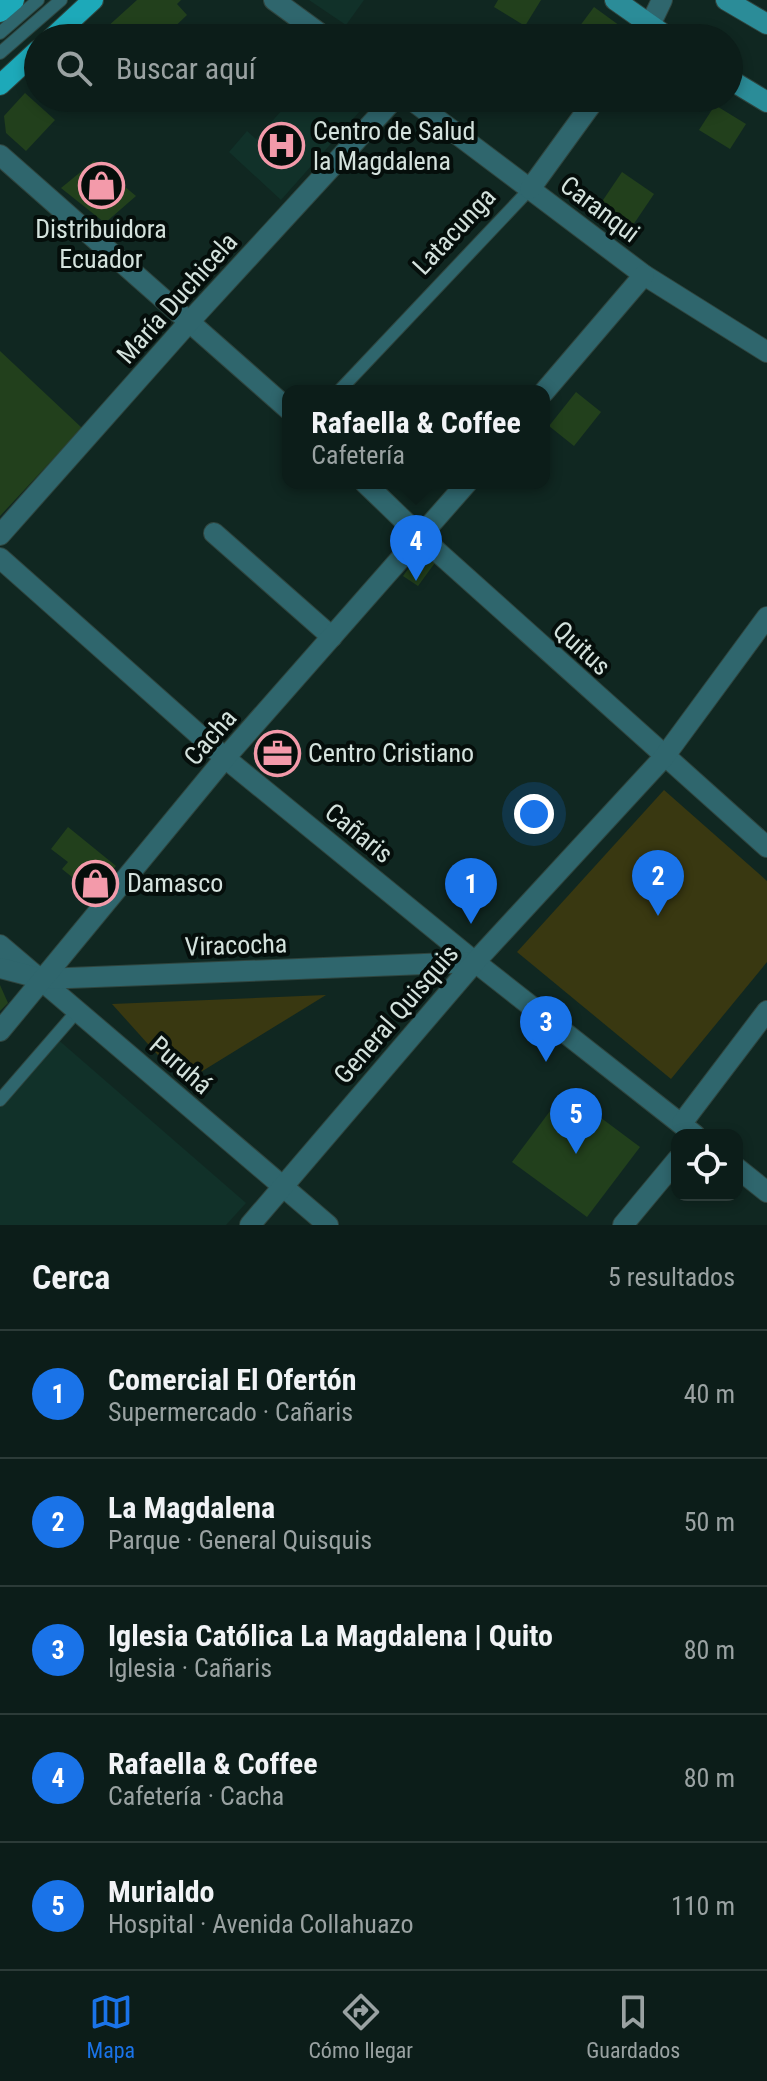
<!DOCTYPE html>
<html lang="es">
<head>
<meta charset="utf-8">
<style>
	:root { --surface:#0c1d19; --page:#1a2a26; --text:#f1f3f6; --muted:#9aa2a2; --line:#2c3b38; --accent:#1a73e8 }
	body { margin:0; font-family:"Roboto Condensed",sans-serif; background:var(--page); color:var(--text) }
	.controls { position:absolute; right:24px; bottom:24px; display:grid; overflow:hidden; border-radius:16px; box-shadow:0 4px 12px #0003 }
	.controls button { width:72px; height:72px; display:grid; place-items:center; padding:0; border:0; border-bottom:2px solid var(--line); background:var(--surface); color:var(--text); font:40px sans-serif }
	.you { position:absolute; left:534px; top:814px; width:28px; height:28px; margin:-20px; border:6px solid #fff; border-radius:50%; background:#1a73e8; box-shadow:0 0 0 12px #1a73e833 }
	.badge { display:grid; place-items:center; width:52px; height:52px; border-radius:50%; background:var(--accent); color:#fff; font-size:26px; font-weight:700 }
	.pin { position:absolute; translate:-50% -66px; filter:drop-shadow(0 2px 4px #0008) }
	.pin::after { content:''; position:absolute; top:42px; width:28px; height:24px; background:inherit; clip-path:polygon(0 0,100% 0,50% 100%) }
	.popup { position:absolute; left:282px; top:385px; width:268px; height:104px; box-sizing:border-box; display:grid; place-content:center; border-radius:16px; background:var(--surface); filter:drop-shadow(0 2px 6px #0005); font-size:26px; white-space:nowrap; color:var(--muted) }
	.popup b { font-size:30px; color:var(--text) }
	.popup::after { content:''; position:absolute; left:50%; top:100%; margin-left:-16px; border:16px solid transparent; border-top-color:var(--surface) }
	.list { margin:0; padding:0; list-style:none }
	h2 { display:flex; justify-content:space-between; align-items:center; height:104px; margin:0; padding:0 32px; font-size:34px }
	h2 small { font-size:26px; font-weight:400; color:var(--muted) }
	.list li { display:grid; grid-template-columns:52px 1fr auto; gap:24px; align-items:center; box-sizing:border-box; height:128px; padding:0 32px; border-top:2px solid var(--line) }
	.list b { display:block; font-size:30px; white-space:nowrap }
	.list p { margin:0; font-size:26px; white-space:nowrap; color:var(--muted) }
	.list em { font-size:26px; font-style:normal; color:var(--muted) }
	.icon { flex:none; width:44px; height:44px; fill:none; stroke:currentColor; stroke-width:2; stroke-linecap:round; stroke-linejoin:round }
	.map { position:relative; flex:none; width:767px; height:1225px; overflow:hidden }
	.search { position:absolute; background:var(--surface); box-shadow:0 4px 12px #0003; left:24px; right:24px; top:24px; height:88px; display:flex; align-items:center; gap:20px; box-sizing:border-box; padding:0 28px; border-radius:44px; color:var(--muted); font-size:30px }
	.sheet { height:744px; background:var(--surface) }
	nav { display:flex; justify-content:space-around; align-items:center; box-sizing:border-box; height:112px; border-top:2px solid var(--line); background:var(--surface); font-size:22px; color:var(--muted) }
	nav a { display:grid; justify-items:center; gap:4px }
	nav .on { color:var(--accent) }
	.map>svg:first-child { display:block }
	.built { fill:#113129 }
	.green { fill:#393811 }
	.building { fill:#22401c }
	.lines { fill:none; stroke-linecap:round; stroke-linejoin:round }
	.lane-casing { stroke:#2f453f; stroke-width:14 }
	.street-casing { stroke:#2f453f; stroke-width:22 }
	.secondary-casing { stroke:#2f453f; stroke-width:22 }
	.primary-casing { stroke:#2f453f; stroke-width:22 }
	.lane { stroke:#2f666d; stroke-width:12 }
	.street { stroke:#2f666d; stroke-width:20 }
	.secondary { stroke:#2b8c98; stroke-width:20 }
	.primary { stroke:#1da9b9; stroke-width:20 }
	.labels { text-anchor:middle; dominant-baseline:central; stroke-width:8; stroke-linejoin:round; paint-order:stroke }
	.poi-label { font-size:26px; fill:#d4e2dd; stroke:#050e0b; text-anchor:start }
	.street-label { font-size:26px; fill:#d4e2dd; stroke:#050e0b }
</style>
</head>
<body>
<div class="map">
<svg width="767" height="1225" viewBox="0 0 767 1225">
	<rect width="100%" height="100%" fill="#102721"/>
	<g class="built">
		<path d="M 309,0 L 364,0 L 346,25 Z"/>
		<path d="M 293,98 L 368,98 L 368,102 L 281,200 L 229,152 L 247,131 L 256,139 Z"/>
		<path d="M 55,1037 L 246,1203 L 226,1225 L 0,1225 L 0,1105 Z"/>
	</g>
	<g class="green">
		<path d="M 664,790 L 767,881 L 767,962 L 671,1079 L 517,952 Z"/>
		<path d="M 326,995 L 183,1083 L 112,1004 Z"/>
	</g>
	<g class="building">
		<path d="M 137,0 L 181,0 L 177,4 L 187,15 L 163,38 L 95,38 Z"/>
		<path d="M 498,0 L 541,0 L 525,26 L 494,7 Z"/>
		<path d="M 594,7 L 627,31 L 622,38 L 571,38 Z"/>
		<path d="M 25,93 L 55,120 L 26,151 L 6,133 L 4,116 Z"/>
		<path d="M 715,105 L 746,124 L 730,149 L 699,130 Z"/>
		<path d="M 94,161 L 136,196 L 105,223 L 61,188 Z"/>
		<path d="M 622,172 L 654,194 L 629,231 L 597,209 Z"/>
		<path d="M 0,351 L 82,428 L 0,516 Z"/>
		<path d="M 576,392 L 601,412 L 574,446 L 549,426 Z"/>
		<path d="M 429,554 L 437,560 L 418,586 L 403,576 L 417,557 Z"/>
		<path d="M 275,737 L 292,750 L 277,768 L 265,756 L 264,750 Z"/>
		<path d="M 68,827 L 116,866 L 93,894 L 62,869 L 68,862 L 51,849 Z"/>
		<path d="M 0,985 L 8,1003 L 0,1011 Z"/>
		<path d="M 565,1091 L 640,1147 L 587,1217 L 512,1162 Z"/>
	</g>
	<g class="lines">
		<defs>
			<g id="lane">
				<path d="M 0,33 L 38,0"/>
				<path d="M 0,53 L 61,0"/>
				<path d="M 339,391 L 530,189"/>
				<path d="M 0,1100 L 78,1010"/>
			</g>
			<g id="street">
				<path d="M 274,0 L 326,38"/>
				<path d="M 641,38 L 650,25 L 662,0"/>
				<path d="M 409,98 L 644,275 L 767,352"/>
				<path d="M 0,155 L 288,409"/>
				<path d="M 530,189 L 596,98"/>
				<path d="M 544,392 L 644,275"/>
				<path d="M 365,483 L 421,537 L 767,847"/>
				<path d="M 214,533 L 332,637"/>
				<path d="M 0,535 L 190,321 L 395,98"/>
				<path d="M 0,558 L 225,758 L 475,962 L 695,1135"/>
				<path d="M 0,945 L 328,1225"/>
				<path d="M 0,968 L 43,979 L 475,962"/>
				<path d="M 0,1031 L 225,758 L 467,483"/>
				<path d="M 682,1123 L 767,1011"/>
				<path d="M 737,1168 L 767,1192"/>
				<path d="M 250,1225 L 475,962 L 664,757 L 767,617"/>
				<path d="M 623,1225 L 677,1160"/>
			</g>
			<g id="secondary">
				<path d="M 615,0 L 669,38"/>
				<path d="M 726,0 L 767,24"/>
				<path d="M 729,79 L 767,102"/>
			</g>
			<g id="primary">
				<path d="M 0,12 L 14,0"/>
				<path d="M 52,38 L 93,0"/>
				<path d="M 0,85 L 38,50"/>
			</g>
		</defs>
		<use href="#lane" class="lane-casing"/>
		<use href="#street" class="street-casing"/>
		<use href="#secondary" class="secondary-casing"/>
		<use href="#primary" class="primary-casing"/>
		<use href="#lane" class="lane"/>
		<use href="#street" class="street"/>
		<use href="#secondary" class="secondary"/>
		<use href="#primary" class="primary"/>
	</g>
	<defs>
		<symbol id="hospital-ring" viewBox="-11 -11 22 22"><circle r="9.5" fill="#050e0b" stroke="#f39aaa" stroke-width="1.5"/><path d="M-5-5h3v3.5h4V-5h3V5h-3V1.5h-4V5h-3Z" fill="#f39aaa"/></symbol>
		<symbol id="shop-ring" viewBox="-11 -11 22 22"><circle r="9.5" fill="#050e0b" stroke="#f39aaa" stroke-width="1.5"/><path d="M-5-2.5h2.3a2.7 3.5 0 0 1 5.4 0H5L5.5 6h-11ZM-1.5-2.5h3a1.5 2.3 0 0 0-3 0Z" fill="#f39aaa"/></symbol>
		<symbol id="office-ring" viewBox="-11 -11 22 22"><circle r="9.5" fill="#050e0b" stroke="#f39aaa" stroke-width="1.5"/><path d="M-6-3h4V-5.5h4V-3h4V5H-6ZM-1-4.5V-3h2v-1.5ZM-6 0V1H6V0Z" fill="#f39aaa"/></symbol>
	</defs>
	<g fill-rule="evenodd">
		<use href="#hospital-ring" x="256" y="120" width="51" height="51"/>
		<use href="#shop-ring" x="76" y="160" width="51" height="51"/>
		<use href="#office-ring" x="252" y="728" width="51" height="51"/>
		<use href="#shop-ring" x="70" y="858" width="51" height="51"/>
	</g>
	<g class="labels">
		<g class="poi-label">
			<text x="313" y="131">Centro de Salud<tspan x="313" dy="30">la Magdalena</tspan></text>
			<text x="101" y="229" text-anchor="middle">Distribuidora<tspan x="101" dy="30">Ecuador</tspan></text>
			<text x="308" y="753">Centro Cristiano</text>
			<text x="127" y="883">Damasco</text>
		</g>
		<g class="street-label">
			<text transform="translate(600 209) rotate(37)">Caranqui</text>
			<text transform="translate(454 231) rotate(-47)">Latacunga</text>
			<text transform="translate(177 298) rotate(-48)">María Duchicela</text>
			<text transform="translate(582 648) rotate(42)">Quitus</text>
			<text transform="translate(210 737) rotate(-49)">Cacha</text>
			<text transform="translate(359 833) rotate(39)">Cañaris</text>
			<text transform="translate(236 945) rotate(-2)">Viracocha</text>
			<text transform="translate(396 1014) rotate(-49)">General Quisquis</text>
			<text transform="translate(181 1065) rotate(41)">Puruhá</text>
		</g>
	</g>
</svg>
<div class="controls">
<button><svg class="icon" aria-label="locate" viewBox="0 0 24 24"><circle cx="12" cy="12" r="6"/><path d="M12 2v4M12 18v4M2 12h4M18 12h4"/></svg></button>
</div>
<div class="you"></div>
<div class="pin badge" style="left:471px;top:924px">1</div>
<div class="pin badge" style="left:658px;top:916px">2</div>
<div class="pin badge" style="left:546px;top:1062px">3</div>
<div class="pin badge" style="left:416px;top:581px">4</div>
<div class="popup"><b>Rafaella &amp; Coffee</b>Cafetería</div>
<div class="pin badge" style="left:576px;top:1154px">5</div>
<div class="search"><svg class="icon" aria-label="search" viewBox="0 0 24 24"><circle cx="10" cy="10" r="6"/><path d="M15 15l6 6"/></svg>Buscar aquí</div>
</div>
<section class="sheet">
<h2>Cerca<small>5 resultados</small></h2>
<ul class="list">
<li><span class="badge">1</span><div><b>Comercial El Ofertón</b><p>Supermercado · Cañaris</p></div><em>40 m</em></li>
<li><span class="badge">2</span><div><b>La Magdalena</b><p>Parque · General Quisquis</p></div><em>50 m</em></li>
<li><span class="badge">3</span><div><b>Iglesia Católica La Magdalena | Quito</b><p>Iglesia · Cañaris</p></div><em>80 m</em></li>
<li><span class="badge">4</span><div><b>Rafaella &amp; Coffee</b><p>Cafetería · Cacha</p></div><em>80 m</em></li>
<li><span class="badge">5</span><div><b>Murialdo</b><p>Hospital · Avenida Collahuazo</p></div><em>110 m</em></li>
</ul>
</section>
<nav>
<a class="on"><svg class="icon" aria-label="map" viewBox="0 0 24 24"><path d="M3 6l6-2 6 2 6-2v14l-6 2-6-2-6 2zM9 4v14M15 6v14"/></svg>Mapa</a>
<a><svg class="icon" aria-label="directions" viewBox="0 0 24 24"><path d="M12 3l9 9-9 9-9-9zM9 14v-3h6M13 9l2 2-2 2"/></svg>Cómo llegar</a>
<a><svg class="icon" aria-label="saved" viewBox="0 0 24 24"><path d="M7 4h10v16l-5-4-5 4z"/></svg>Guardados</a>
</nav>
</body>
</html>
